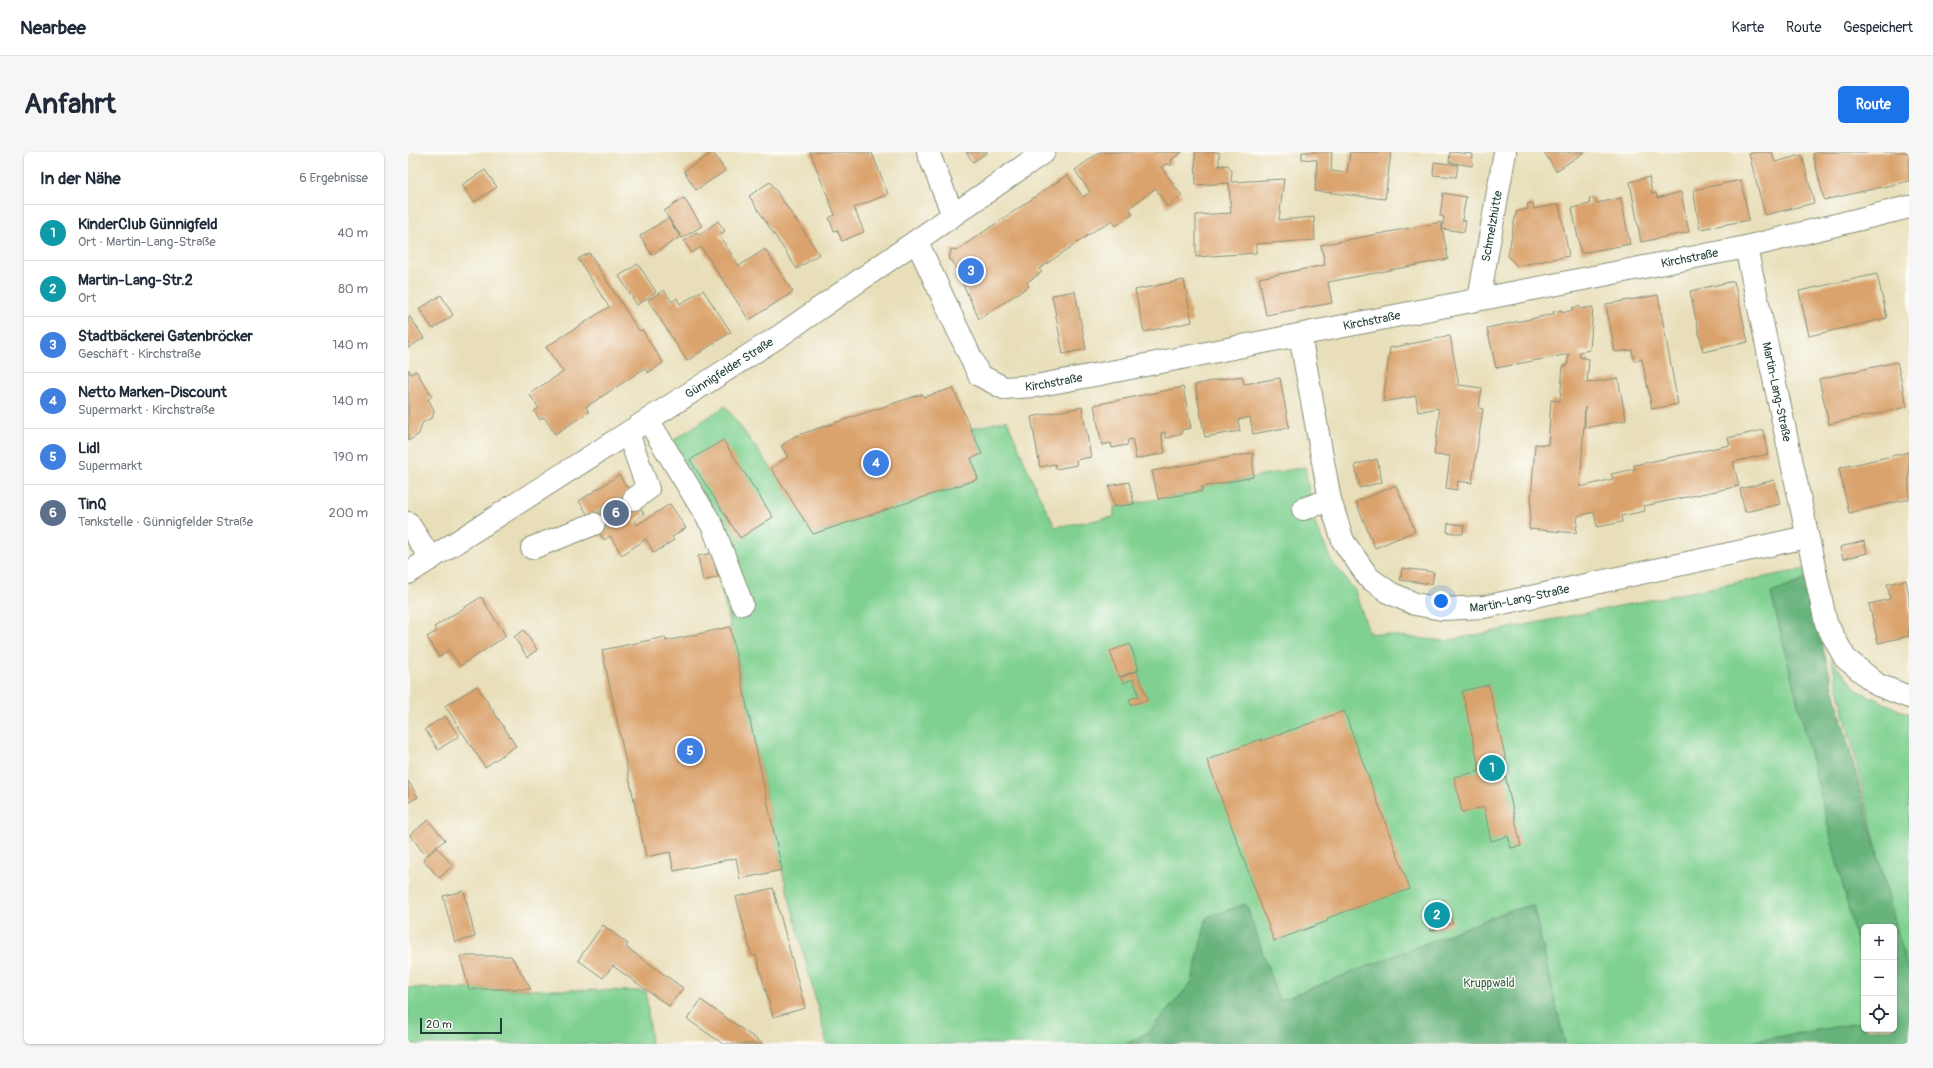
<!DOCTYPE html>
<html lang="de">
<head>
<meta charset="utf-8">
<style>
	:root { --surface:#fff; --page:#f6f6f7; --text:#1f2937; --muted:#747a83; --line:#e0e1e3; --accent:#1a73e8 }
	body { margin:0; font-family:Pangolin,sans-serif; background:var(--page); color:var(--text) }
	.controls { position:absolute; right:12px; bottom:12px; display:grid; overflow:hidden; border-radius:6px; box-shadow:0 1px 3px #0004 }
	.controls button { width:36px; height:36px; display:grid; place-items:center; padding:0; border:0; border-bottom:1px solid var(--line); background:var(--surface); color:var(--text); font:20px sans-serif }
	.scale { position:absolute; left:12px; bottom:10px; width:82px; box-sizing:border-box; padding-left:4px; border:2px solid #1f3d34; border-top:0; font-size:11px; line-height:14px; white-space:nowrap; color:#1f3d34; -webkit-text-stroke:3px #fdfcf7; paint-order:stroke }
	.you { position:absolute; left:1033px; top:449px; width:14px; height:14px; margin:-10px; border:3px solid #fff; border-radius:50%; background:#1a73e8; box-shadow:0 0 0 6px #1a73e833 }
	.badge { display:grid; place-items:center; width:26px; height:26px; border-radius:50%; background:var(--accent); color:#fff; font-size:13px; font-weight:700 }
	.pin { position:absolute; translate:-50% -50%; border:2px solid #fff; box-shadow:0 1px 4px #0006 }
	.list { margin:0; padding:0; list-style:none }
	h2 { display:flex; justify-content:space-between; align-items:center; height:52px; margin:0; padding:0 16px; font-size:17px }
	h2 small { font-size:13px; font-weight:400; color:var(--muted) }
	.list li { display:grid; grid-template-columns:26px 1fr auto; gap:12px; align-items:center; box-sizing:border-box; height:56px; padding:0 16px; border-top:1px solid var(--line) }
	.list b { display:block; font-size:15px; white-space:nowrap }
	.list p { margin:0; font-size:13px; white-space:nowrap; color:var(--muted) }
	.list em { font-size:13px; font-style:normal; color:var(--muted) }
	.icon { flex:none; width:22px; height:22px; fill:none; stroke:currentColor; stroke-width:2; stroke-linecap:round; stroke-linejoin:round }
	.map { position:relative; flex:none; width:1501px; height:892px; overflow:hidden; border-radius:6px }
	header { display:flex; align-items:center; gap:24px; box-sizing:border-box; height:56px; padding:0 20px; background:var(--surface); border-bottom:1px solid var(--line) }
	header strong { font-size:19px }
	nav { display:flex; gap:22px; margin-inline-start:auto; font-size:14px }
	.intro { display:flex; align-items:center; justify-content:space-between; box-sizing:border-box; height:96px; padding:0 24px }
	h1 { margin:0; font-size:28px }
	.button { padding:10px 18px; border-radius:6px; background:var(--accent); color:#fff; font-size:14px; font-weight:700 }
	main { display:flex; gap:24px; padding:0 24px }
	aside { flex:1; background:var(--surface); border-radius:6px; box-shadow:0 1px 3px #0004 }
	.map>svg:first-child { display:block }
	.green { fill:#80d191; stroke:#508762 }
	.forest { fill:#68b37b; stroke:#447858 }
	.building { fill:#daa26c }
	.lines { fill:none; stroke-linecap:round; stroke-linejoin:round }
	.minor-tunnel { stroke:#c0bf9f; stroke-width:22; stroke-dasharray:22 11; stroke-linecap:butt }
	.minor-casing { stroke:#848e77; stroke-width:24 }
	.minor { stroke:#fff; stroke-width:22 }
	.labels { text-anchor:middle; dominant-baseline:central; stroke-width:3; stroke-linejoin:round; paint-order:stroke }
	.street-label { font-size:12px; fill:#1f3d34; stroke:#fdfcf7 }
	.park-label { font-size:12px; fill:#37624b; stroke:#fdfcf7 }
</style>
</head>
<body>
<header>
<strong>Nearbee</strong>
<nav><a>Karte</a><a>Route</a><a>Gespeichert</a></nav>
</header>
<div class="intro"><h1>Anfahrt</h1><a class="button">Route</a></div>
<main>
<aside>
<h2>In der Nähe<small>6 Ergebnisse</small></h2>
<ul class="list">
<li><span class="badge" style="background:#0f9aa8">1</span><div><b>KinderClub Günnigfeld</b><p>Ort · Martin-Lang-Straße</p></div><em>40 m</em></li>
<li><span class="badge" style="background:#0f9aa8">2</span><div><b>Martin-Lang-Str.2</b><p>Ort</p></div><em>80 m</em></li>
<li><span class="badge" style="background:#3f7fe0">3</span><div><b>Stadtbäckerei Gatenbröcker</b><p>Geschäft · Kirchstraße</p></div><em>140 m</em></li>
<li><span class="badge" style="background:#3f7fe0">4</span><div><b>Netto Marken-Discount</b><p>Supermarkt · Kirchstraße</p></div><em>140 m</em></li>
<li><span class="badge" style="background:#3f7fe0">5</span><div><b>Lidl</b><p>Supermarkt</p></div><em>190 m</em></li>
<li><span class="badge" style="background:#5c6f8a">6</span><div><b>TinQ</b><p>Tankstelle · Günnigfelder Straße</p></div><em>200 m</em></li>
</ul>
</aside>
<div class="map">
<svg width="1501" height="892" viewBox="0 0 1501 892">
	<rect width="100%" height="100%" fill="#fdfcf7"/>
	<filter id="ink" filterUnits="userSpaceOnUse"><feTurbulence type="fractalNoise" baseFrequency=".025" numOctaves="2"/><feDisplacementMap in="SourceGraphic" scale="8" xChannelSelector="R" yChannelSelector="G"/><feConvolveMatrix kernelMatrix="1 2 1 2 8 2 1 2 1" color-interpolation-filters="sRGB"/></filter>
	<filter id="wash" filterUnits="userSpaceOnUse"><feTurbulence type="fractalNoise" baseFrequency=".012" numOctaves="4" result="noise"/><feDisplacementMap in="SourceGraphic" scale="16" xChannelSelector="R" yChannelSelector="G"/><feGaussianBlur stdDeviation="0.9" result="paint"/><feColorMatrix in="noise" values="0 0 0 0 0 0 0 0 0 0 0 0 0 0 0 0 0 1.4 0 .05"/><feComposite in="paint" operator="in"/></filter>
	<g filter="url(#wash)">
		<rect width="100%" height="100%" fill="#e8dfba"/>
		<g class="green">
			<path d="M 317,254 L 363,316 L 405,382 L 570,327 L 563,306 L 574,302 L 563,277 L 599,268 L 628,337 L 647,375 L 706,365 L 706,355 L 794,339 L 794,335 L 897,315 L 906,369 L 923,408 L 947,439 L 961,481 L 1037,489 L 1397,417 L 1397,428 L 1363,441 L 1456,820 L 1456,870 L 1329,892 L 1157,892 L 1125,753 L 1100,759 L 871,849 L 838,752 L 799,765 L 784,830 L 741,880 L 718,892 L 419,892 L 374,718 L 322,475 L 300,379 L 248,300 Z"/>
			<path d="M 1423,507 L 1449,538 L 1493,559 L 1501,561 L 1501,817 L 1498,817 Z"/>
			<path d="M 0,836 L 238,839 L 243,892 L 0,892 Z"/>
		</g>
		<g class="forest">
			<path d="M 1397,428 L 1499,815 L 1501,815 L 1501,892 L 1329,892 L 1456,870 L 1456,877 L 1486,877 L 1486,775 L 1456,775 L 1456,820 L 1363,441 Z"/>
			<path d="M 838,752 L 871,849 L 1100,759 L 1125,753 L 1157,892 L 718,892 L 741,880 L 784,830 L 799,765 Z"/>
		</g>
		<g id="blocks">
			<g class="building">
				<path d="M 305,0 L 317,19 L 288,38 L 276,19 Z"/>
				<path d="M 402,0 L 460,0 L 461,3 L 464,1 L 480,42 L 446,56 L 456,80 L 434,89 L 429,78 L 426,79 L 421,66 L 427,63 Z"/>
				<path d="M 558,0 L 580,0 L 565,10 Z"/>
				<path d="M 692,0 L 774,0 L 764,7 L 763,13 L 758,12 L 753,15 L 774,44 L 759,55 L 748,36 L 721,56 L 725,62 L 708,74 L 704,68 L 696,74 L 695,73 L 631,117 L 634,120 L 619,130 L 621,134 L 571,167 L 544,108 L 541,108 L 543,97 L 549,98 L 659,23 L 675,45 L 682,40 L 667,18 Z"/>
				<path d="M 787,0 L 811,0 L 811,14 L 820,13 L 824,19 L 823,30 L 876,27 L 871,68 L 906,65 L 907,88 L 848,92 L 848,101 L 788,105 L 788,63 L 823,61 L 821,31 L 788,33 Z"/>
				<path d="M 894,0 L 924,0 L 923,19 L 939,21 L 942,0 L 983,0 L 977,47 L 907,39 L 909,8 L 894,7 Z"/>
				<path d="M 1042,0 L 1065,2 L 1064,14 L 1041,10 Z"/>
				<path d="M 1136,0 L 1177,0 L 1148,19 Z"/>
				<path d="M 1348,0 L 1364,0 L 1367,10 L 1394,3 L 1406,51 L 1357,63 L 1341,2 Z"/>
				<path d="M 1411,0 L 1501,0 L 1501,29 L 1416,48 L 1405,2 Z"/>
				<path d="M 1026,10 L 1050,13 L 1048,25 L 1025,23 Z"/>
				<path d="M 77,18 L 89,35 L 66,50 L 54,33 Z"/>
				<path d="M 1241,25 L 1244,42 L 1248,41 L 1249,46 L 1273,40 L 1281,80 L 1233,90 L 1222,30 Z"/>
				<path d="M 1333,28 L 1341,68 L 1292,77 L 1285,38 Z"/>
				<path d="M 362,30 L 411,102 L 389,117 L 341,44 Z"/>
				<path d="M 1035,41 L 1058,45 L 1054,68 L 1058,69 L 1056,80 L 1034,77 L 1036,65 L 1032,64 Z"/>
				<path d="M 276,46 L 294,74 L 274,86 L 256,59 Z"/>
				<path d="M 1181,46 L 1187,46 L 1189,51 L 1213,46 L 1222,92 L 1173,101 L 1164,56 L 1182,52 Z"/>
				<path d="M 1125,51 L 1126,57 L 1151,52 L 1161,104 L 1109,114 L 1100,104 L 1108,60 L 1120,57 L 1119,52 Z"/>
				<path d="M 260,66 L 272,85 L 244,103 L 232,84 Z"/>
				<path d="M 310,69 L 317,79 L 311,83 L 331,114 L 357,97 L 385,140 L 341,168 L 293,95 L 284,101 L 276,89 L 289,80 L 291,83 Z"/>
				<path d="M 1033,70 L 1040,107 L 920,130 L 924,151 L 858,163 L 851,126 L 917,113 L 913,93 Z"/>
				<path d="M 181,101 L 231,179 L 234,178 L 255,211 L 240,221 L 237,216 L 178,255 L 181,260 L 147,282 L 136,265 L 132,268 L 126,259 L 131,256 L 121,242 L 155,220 L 138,195 L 201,155 L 170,107 Z"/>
				<path d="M 230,112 L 248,140 L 229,153 L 211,124 Z"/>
				<path d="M 1469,122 L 1479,166 L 1401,184 L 1391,139 Z"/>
				<path d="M 776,128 L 784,170 L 736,180 L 727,138 Z"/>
				<path d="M 1326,129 L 1340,190 L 1295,200 L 1282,139 Z"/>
				<path d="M 256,138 L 264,150 L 269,146 L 272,152 L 295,138 L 323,180 L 279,209 L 240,148 Z"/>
				<path d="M 667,139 L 678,197 L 655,202 L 644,143 Z"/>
				<path d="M 33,143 L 45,163 L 25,177 L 11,157 Z"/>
				<path d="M 1250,143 L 1270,252 L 1244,257 L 1234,207 L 1226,209 L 1224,198 L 1207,200 L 1198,152 Z"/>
				<path d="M 1171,154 L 1172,157 L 1185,155 L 1182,198 L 1171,200 L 1172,205 L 1181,207 L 1179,231 L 1210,226 L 1218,268 L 1177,276 L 1177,255 L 1172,335 L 1205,327 L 1203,322 L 1227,317 L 1226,313 L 1322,293 L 1320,286 L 1355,278 L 1360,302 L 1325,310 L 1331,334 L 1236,354 L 1237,359 L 1213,364 L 1214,370 L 1189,375 L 1186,360 L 1170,364 L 1168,381 L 1121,377 L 1127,292 L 1140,293 L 1143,248 L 1152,249 L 1155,214 L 1159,214 L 1161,202 L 1088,216 L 1079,176 L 1146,162 L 1145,160 L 1154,158 L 1154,161 L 1165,158 L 1164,156 Z"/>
				<path d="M 2,165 L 16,186 L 0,196 L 0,166 Z"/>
				<path d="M 1042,184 L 1051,233 L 1074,236 L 1071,256 L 1075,257 L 1064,331 L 1050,329 L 1049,338 L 1038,336 L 1042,304 L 1026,303 L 1031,265 L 1030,256 L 1010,260 L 1008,244 L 975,250 L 982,196 Z"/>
				<path d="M 1489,210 L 1499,255 L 1421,272 L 1411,227 Z"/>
				<path d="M 0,217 L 3,222 L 8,219 L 24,244 L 20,247 L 26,258 L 25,265 L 14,271 L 11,282 L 2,288 L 0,288 Z"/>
				<path d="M 834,224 L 836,232 L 872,226 L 881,275 L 845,282 L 842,265 L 830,268 L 832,279 L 797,285 L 787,233 L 808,228 Z"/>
				<path d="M 775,235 L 783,276 L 773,278 L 774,282 L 758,286 L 757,280 L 753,281 L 757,301 L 728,307 L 724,287 L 720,288 L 719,293 L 704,296 L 703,291 L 694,293 L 686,253 Z"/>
				<path d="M 545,236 L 574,302 L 563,306 L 570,327 L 405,382 L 363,316 L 380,305 L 373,294 L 387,284 L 514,242 L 516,245 Z"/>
				<path d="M 674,255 L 683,305 L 668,308 L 669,313 L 648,317 L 647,312 L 632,315 L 623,265 Z"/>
				<path d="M 315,288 L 365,365 L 332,386 L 282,308 Z"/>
				<path d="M 1501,300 L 1501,347 L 1441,361 L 1431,316 Z"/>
				<path d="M 845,301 L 845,325 L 794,335 L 794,339 L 750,347 L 744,319 Z"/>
				<path d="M 969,307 L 974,330 L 952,336 L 947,313 Z"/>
				<path d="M 211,323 L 236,362 L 226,369 L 229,373 L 262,352 L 278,376 L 264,385 L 266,388 L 246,401 L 238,387 L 214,403 L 202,384 L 196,388 L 171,349 Z"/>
				<path d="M 1366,328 L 1372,352 L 1337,360 L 1332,337 Z"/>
				<path d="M 721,330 L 726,352 L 706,355 L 701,334 Z"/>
				<path d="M 988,333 L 1007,379 L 967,396 L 948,350 Z"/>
				<path d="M 1040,371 L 1056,373 L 1055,382 L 1039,380 Z"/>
				<path d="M 1456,389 L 1459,401 L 1435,407 L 1432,395 Z"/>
				<path d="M 305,401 L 310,425 L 295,429 L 290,404 Z"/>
				<path d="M 994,416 L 1026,420 L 1024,432 L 992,428 Z"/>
				<path d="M 1498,428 L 1501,443 L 1501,484 L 1470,491 L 1461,452 L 1482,447 L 1479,432 Z"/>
				<path d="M 73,445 L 98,484 L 52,514 L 41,498 L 31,505 L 19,485 L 29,479 L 26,475 Z"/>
				<path d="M 322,475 L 374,718 L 332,727 L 328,706 L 266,719 L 262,700 L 238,705 L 194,498 L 257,485 L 258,489 Z"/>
				<path d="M 116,478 L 129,498 L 119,505 L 106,485 Z"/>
				<path d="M 722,492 L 731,518 L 711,525 L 702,499 Z"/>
				<path d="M 729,519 L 740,548 L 723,553 L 721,547 L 731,544 L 725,527 L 715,531 L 713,525 Z"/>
				<path d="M 1081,533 L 1099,613 L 1095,614 L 1113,694 L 1103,696 L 1100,684 L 1083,689 L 1076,655 L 1054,660 L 1046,625 L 1072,619 L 1054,539 Z"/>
				<path d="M 69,534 L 108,594 L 77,615 L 37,554 Z"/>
				<path d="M 936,559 L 1002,737 L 919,766 L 920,769 L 866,789 L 799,608 L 853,587 L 853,589 Z"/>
				<path d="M 37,564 L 51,584 L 30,598 L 17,577 Z"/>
				<path d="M 0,629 L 10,645 L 0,651 Z"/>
				<path d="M 20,668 L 37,688 L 18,704 L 2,683 Z"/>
				<path d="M 29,695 L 45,714 L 31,726 L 15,707 Z"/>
				<path d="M 365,736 L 397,856 L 365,865 L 348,803 L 344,804 L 328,745 Z"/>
				<path d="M 56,739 L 67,785 L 47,790 L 35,744 Z"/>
				<path d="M 1036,748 L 1045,771 L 1023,779 L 1014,756 Z"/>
				<path d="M 195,773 L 220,792 L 218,795 L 275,836 L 261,854 L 205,814 L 195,826 L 170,808 Z"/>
				<path d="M 52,804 L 103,804 L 123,837 L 61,837 Z"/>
				<path d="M 293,848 L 355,892 L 315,892 L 279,867 Z"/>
			</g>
		</g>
	</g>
	<g filter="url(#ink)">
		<use href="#blocks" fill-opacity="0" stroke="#848e77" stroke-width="1"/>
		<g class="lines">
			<path class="minor-tunnel" d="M 186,372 L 226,347"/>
			<defs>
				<g id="minor">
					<path d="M 520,0 L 545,63"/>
					<path id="s1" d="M 509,90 L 571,223 L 596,236 L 627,234 L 692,222 L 1338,95 L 1501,55"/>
					<path id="s2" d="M 1338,95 L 1418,471 L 1437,506 L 1470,533 L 1501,545"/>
					<path id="s3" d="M 1071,147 L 1097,0"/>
					<path id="s4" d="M 892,183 L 922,348 L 935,389 L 961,426 L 982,441 L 1007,452 L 1034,457 L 1076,455 L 1399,385"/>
					<path d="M 240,268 L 305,375 L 334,452"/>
					<path d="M 220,281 L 240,337 L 226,347"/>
					<path d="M 895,357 L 922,348"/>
					<path d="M 0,371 L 23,407"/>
					<path d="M 124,396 L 186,372"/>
					<path id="s5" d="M 0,421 L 373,183 L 636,0"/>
				</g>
			</defs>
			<use href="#minor" class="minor-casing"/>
			<use href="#minor" class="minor"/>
		</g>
	</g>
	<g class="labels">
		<g class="street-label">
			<text stroke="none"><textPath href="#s3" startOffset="74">Schmelzhütte</textPath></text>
			<text stroke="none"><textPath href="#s1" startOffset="873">Kirchstraße</textPath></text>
			<text stroke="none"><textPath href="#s1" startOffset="549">Kirchstraße</textPath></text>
			<text stroke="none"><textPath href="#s5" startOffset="381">Günnigfelder Straße</textPath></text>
			<text stroke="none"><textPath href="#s1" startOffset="225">Kirchstraße</textPath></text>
			<text stroke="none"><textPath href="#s2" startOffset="148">Martin-Lang-Straße</textPath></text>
			<text stroke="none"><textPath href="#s4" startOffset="415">Martin-Lang-Straße</textPath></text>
		</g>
		<g class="park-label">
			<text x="1081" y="831">Kruppwald</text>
		</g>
	</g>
</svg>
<div class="controls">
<button>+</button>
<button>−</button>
<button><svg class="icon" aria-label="locate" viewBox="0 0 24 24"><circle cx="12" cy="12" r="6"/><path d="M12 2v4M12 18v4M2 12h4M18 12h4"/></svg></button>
</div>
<div class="scale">20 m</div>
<div class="you"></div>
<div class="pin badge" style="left:1084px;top:616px;background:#0f9aa8">1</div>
<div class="pin badge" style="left:1029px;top:763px;background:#0f9aa8">2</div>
<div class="pin badge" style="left:563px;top:119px;background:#3f7fe0">3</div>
<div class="pin badge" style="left:468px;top:311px;background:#3f7fe0">4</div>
<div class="pin badge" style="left:282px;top:599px;background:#3f7fe0">5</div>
<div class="pin badge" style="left:208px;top:361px;background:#5c6f8a">6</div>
</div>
</main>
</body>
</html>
